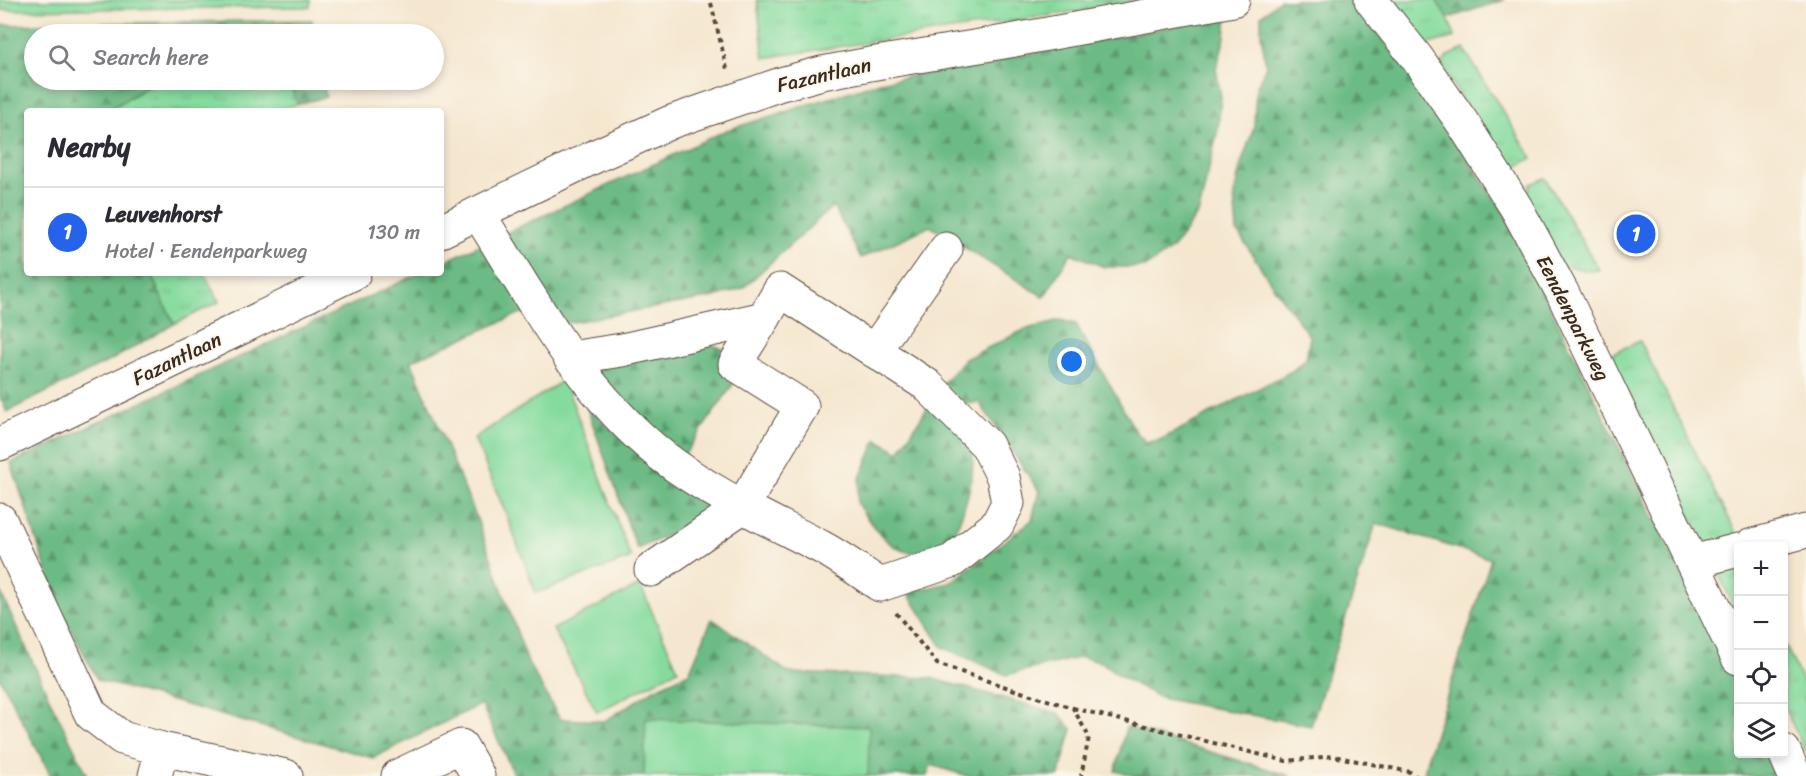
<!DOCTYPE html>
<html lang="en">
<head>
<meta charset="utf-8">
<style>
	:root { --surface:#fff; --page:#f2f2f3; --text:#2b2b33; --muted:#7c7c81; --line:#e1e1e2; --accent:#2563eb }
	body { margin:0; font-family:Sriracha,sans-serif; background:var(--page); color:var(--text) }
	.controls { position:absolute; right:18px; bottom:18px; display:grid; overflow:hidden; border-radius:6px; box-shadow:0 3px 9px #0003 }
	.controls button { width:54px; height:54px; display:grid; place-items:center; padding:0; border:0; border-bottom:2px solid var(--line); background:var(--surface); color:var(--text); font:30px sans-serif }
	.you { position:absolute; left:1072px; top:362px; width:21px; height:21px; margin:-15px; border:4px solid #fff; border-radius:50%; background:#1a73e8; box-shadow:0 0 0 9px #1a73e833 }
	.badge { display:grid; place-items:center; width:39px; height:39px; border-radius:50%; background:var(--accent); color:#fff; font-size:20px; font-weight:700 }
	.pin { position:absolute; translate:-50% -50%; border:3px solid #fff; box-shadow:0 2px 6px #0006 }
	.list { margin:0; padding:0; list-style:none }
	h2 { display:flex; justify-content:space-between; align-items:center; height:78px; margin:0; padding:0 24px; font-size:26px }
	h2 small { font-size:20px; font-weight:400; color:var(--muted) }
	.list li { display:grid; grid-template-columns:39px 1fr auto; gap:18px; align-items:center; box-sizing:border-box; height:90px; padding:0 24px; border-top:2px solid var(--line) }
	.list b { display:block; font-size:22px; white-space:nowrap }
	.list p { margin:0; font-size:20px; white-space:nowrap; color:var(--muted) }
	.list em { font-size:20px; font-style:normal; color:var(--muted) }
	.icon { flex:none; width:33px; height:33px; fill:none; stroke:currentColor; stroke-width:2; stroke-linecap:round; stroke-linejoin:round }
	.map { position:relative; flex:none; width:1806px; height:776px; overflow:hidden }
	.search { position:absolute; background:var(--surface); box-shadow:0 3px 9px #0003; left:24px; top:24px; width:420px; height:66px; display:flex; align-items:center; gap:15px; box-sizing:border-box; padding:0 21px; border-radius:33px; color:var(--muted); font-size:22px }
	.panel { position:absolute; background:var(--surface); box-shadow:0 3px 9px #0003; left:24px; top:108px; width:420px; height:168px; border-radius:6px }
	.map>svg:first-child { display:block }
	.grass { fill:url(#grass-tufts); stroke:#60825e; stroke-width:1.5 }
	.forest { fill:url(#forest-firs); stroke:#547252; stroke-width:1.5 }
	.park { fill:#85db9e; stroke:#60825e; stroke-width:1.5 }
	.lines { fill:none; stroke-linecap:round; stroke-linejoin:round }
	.minor-casing { stroke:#574639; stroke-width:35 }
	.path { stroke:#574639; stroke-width:4; stroke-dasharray:4.5 4.5; stroke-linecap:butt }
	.minor { stroke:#fff; stroke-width:33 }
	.labels { text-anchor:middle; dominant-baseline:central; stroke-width:4.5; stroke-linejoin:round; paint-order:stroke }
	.street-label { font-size:20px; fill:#3b2a1e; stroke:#fbf7ec }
</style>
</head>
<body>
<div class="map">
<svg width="1806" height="776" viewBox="0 0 1806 776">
	<defs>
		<pattern id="grass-tufts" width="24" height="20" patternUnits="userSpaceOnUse" patternTransform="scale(1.5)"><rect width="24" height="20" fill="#85db9e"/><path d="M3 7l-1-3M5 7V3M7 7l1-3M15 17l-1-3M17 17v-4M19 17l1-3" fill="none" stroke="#74bc88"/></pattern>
		<pattern id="forest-firs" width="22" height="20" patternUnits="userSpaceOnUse" patternTransform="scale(1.5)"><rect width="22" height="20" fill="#6cbb85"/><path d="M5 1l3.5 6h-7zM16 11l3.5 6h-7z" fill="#5a986c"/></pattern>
	</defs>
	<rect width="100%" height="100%" fill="#fbf7ec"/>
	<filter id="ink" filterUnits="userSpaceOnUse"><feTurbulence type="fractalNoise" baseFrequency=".0167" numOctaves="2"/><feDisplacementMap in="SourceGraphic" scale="12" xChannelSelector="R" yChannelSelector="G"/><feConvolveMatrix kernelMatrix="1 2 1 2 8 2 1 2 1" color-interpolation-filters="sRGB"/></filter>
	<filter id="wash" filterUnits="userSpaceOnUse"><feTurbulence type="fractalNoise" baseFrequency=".008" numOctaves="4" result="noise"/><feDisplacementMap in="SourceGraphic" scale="24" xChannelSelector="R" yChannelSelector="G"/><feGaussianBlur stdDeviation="1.35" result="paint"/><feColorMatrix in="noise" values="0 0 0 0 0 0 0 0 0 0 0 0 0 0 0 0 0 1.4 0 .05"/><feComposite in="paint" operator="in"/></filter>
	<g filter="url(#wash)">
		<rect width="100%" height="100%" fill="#f5e7cf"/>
		<g class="grass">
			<path d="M 0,0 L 310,0 L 310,7 L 0,10 Z"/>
			<path d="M 757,0 L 1152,0 L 764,58 Z"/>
			<path d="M 1387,0 L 1436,0 L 1448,18 L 1455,37 L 1425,45 Z"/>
			<path d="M 1464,49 L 1532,158 L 1515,168 L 1502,165 L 1441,65 L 1448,56 Z"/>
			<path d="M 158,80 L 288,80 L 298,104 L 272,111 L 107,111 Z"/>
			<path d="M 1545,178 L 1599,270 L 1590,271 L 1560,265 L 1525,202 L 1530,184 Z"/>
			<path d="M 150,273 L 204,273 L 219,302 L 174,324 Z"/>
			<path d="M 1640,341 L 1737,535 L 1705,546 L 1608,355 Z"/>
			<path d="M 1738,560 L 1738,616 L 1716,569 Z"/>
			<path d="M 1784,642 L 1806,689 L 1806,753 L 1784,707 Z"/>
		</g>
		<g class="forest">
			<path d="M 1280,0 L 1352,0 L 1423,92 L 1504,213 L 1738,689 L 1738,754 L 1770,754 L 1781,776 L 1424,776 L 1426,762 L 1491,559 L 1376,523 L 1311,726 L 1160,698 L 1119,675 L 1101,662 L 1081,657 L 1006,675 L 942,647 L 907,592 L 950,583 L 1032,520 L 1039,491 L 979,402 L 961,405 C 965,417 970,429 972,441 C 976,474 967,506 953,536 C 942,541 930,549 918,552 C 892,557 869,522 857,503 L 860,478 L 877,439 L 899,452 L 943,383 L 965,359 L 1024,330 L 1060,320 L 1076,324 L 1137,434 L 1147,442 L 1160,440 L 1292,371 L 1306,359 L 1310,337 L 1273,286 L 1237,231 L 1234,195 L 1240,167 L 1254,127 L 1256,88 L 1266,67 L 1261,34 L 1261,16 Z"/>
			<path d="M 1436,0 L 1504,0 L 1448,18 Z"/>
			<path d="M 1227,16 L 1225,37 L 1216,69 L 1221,98 L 1218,129 L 1199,212 L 1173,248 L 1146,267 L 1104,267 L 1071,253 L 1044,297 L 930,226 L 861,258 L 833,206 L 743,288 L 714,297 L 561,324 L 521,313 L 411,361 L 477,519 L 528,663 L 560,719 L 605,721 L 656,688 L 689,673 L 712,619 L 789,673 L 931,678 L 1058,713 L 1072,729 L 1059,776 L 967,776 L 931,765 L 927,776 L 868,776 L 868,727 L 646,719 L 644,776 L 515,776 L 481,704 L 373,758 L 98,680 L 58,605 L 11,463 L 420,273 L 441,273 L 441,263 L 727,130 L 880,82 Z"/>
			<path d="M 312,20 L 315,34 L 34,34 L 34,80 L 158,80 L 107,111 L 27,111 L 27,273 L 150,273 L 174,324 L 113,359 L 7,412 L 0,397 L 0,25 Z"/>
			<path d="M 288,80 L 323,80 L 326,97 L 298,104 Z"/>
			<path d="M 711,344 L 730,352 L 734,383 L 682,458 L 591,369 Z"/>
			<path d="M 586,405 L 620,438 L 716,507 L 677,531 L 637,549 Z"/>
			<path d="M 0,591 L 52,704 L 88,776 L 51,776 L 0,678 Z"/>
			<path d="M 1126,727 L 1291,776 L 1135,776 L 1115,771 Z"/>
		</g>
		<g class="park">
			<path d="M 564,380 L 631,558 L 536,593 L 506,514 L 474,438 Z"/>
			<path d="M 640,585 L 678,670 L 597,712 L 553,629 Z"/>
			<path d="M 646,719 L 869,727 L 868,776 L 644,776 Z"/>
		</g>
	</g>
	<g filter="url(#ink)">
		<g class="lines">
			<defs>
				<g id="minor">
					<path d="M 1371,0 L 1417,58 L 1464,125 L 1517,209 L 1562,292 L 1738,658"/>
					<path d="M 478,213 C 532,299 581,391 661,455 C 711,494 768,519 823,548 C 843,559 862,573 880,585 L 952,561 L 997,525 L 1008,503 L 1003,477 L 987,445 L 927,385 L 780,290 L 764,318 L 622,350 L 570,358"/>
					<path d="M 441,231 L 600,154 L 671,122 L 781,84 L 822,73 L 870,64 L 1004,42 L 1233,0"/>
					<path d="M 874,351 L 946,249"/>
					<path d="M 0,444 L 354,273"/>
					<path d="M 0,520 L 91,714 L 122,738 L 162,749 L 286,776"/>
					<path d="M 1750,546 L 1806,531"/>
					<path d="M 1693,562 L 1738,550"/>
					<path d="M 651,570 L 742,507 L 802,406 L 735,364 L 764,318"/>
					<path d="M 1784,751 L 1795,776"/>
					<path d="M 155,776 L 162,749"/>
					<path d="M 398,776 L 461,746 L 478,776"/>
				</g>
			</defs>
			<use href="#minor" class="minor-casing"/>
			<g class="path">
				<path d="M 711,3 L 727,69"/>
				<path d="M 896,613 L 937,664 L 1018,691 L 1073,708 L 1089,737 L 1081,776"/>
				<path d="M 1073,708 L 1286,761 L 1333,756 L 1410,772 L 1416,776"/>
			</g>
			<use href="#minor" class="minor"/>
		</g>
	</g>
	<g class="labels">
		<g class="street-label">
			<text transform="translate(824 75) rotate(-13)">Fazantlaan</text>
			<text transform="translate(1573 318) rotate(63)">Eendenparkweg</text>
			<text transform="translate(177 359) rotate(-26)">Fazantlaan</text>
		</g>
	</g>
</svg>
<div class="controls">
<button>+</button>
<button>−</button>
<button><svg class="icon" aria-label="locate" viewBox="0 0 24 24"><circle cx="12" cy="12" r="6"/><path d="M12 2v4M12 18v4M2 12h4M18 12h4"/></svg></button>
<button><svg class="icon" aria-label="layers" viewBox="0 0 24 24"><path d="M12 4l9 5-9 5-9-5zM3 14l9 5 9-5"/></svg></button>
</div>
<div class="you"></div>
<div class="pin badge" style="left:1636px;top:234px">1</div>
<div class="search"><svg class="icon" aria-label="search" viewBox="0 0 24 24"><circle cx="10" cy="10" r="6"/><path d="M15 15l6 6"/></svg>Search here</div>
<section class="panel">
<h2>Nearby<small></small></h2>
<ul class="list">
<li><span class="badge">1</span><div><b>Leuvenhorst</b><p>Hotel · Eendenparkweg</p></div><em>130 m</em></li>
</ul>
</section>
</div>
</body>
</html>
